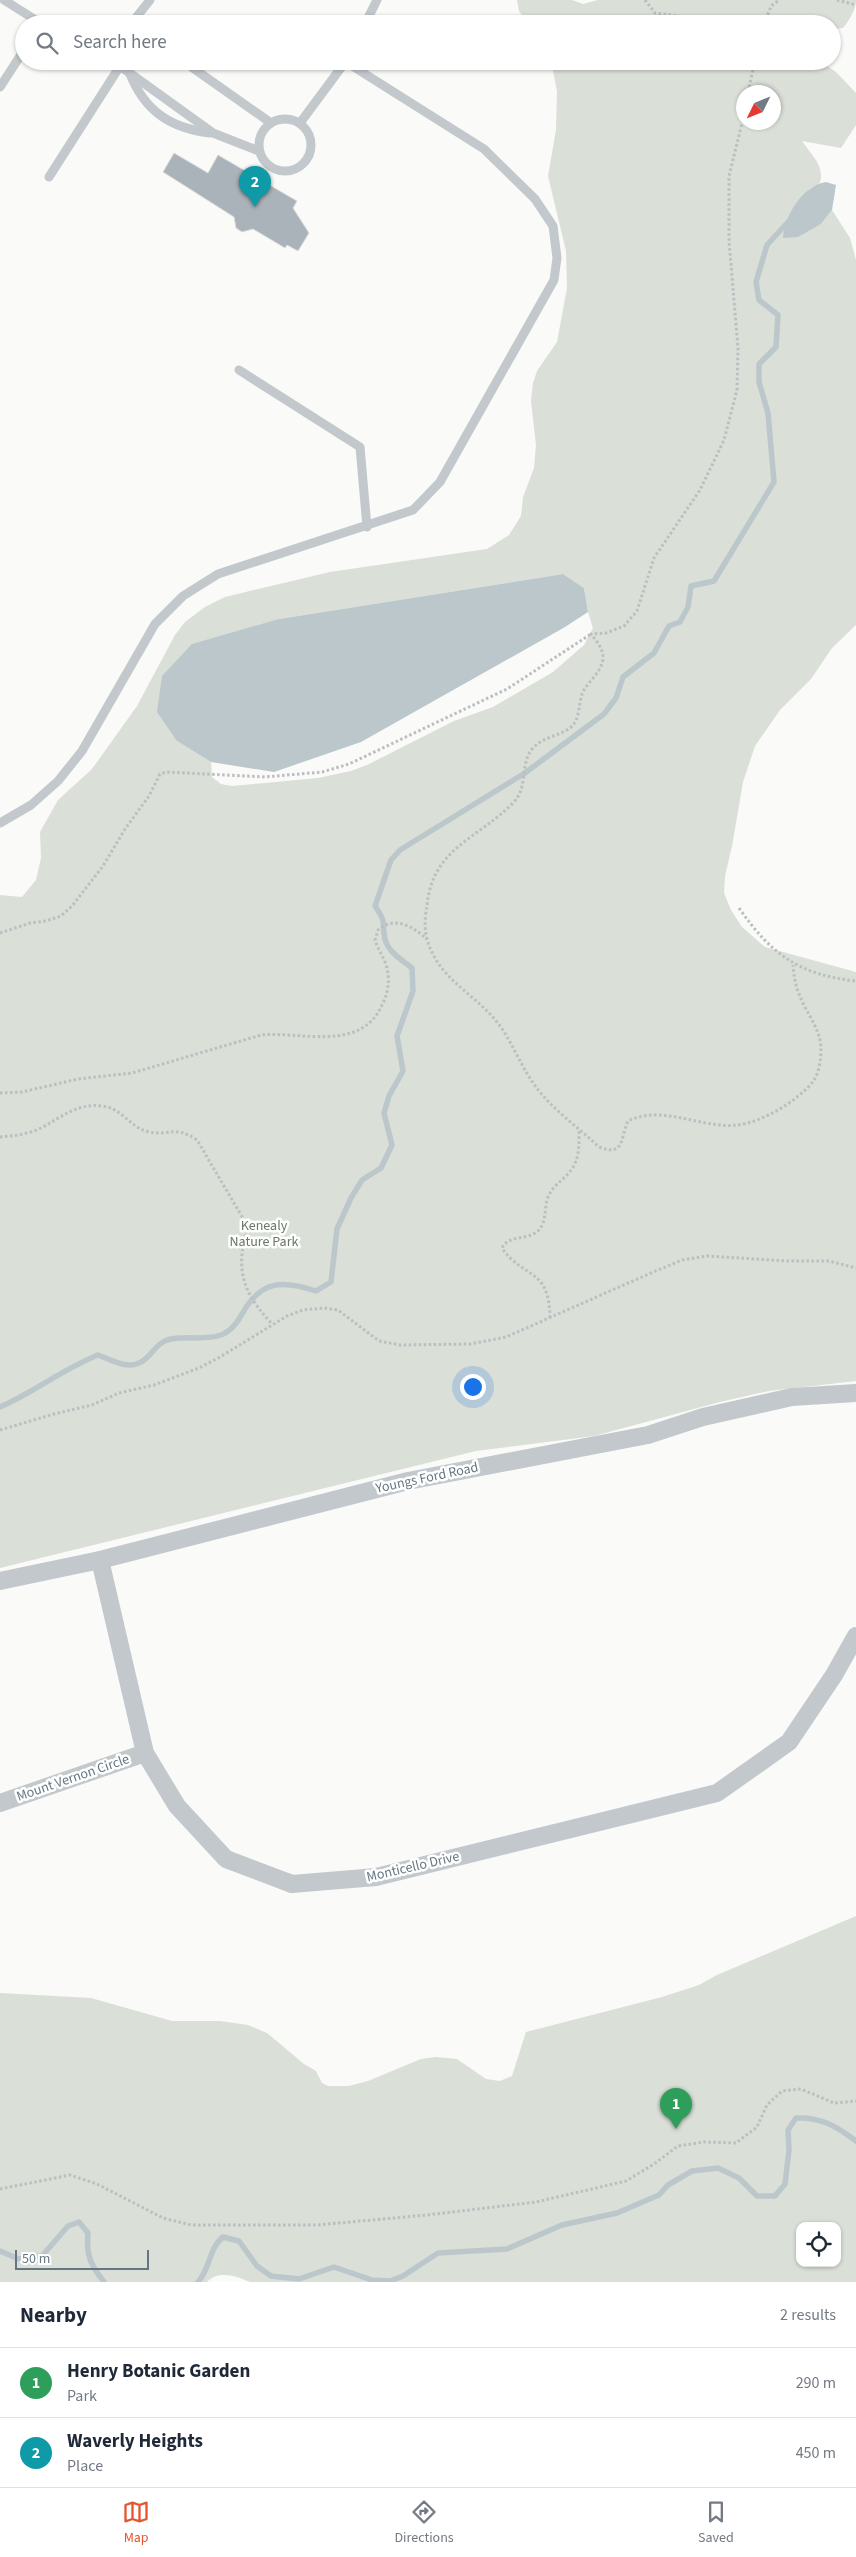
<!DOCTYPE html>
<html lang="en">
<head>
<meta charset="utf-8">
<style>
	:root { --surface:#fff; --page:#f2f2f3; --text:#1f2937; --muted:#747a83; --line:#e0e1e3; --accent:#e4572e }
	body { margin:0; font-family:"Source Sans 3",sans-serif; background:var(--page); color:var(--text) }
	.controls { position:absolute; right:15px; bottom:15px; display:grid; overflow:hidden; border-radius:10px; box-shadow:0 1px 4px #0004 }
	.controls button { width:45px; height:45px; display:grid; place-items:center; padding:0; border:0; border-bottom:1px solid var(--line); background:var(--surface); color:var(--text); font:25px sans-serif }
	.compass { position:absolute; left:736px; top:85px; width:45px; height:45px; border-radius:50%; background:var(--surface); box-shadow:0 1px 4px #0004; rotate:227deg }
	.scale { position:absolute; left:15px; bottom:12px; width:134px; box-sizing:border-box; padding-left:5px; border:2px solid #657683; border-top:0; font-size:14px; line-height:18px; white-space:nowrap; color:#657683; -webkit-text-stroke:4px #fff; paint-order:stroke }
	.you { position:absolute; left:472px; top:1386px; width:18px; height:18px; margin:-12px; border:4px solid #fff; border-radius:50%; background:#1a73e8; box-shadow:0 0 0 8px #1a73e833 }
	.badge { display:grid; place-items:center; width:32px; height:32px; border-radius:50%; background:var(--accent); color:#fff; font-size:16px; font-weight:700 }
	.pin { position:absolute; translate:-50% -41px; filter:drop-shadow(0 1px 2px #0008) }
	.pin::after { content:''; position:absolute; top:26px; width:18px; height:15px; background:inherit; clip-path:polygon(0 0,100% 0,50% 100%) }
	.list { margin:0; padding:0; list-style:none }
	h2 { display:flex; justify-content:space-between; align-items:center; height:65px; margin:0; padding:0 20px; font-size:21px }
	h2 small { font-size:16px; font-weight:400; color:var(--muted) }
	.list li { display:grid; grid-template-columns:32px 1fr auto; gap:15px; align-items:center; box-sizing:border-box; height:70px; padding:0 20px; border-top:1px solid var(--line) }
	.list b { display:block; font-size:19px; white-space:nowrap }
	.list p { margin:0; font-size:16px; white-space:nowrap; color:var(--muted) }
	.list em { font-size:16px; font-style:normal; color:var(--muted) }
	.icon { flex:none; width:28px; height:28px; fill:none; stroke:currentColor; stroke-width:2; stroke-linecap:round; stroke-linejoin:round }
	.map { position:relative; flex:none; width:856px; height:2282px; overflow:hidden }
	.search { position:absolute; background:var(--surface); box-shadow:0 1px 4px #0004; left:15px; right:15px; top:15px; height:55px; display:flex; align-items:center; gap:12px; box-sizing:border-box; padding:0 18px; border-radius:28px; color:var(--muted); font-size:19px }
	.sheet { height:205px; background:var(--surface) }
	nav { display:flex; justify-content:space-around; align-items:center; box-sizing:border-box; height:70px; border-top:1px solid var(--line); background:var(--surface); font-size:14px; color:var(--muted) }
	nav a { display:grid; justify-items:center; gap:2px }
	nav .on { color:var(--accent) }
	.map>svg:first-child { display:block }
	.green { fill:#dadfd7; fill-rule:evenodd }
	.water { fill:#bbc7cb }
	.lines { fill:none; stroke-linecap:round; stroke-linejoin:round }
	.stream { stroke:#bbc7cb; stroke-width:5.5 }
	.building { fill:#aab3b9; stroke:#dcdcda }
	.path { stroke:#bbbfc2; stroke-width:3; stroke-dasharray:2.5 2.5; stroke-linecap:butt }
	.lane { stroke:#c3c8cc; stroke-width:9 }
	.street { stroke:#c3c8cc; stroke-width:18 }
	.labels { text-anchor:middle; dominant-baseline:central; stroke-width:5; stroke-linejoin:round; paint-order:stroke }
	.park-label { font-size:14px; fill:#687a64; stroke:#fff }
	.street-label { font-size:14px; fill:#657683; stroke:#fff }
</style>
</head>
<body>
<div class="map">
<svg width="856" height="2282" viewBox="0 0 856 2282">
	<rect width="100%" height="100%" fill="#fafaf8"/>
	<g class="green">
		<path d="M 517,0 L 572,0 L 583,4 L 598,0 L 856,0 C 856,10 849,20 843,28 L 832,29 L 832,24 L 528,24 L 519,11 Z"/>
		<path d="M 551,61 L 820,61 L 836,72 L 856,93 L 856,125 L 841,148 L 802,141 C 811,155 825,165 820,183 L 809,189 L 791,237 L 795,237 L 821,224 L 832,210 L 850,238 L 856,260 L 856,625 L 832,648 L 811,679 L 780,710 L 755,746 L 743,782 L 732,846 L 725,876 L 724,893 L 731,910 L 742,927 L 765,947 L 856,972 L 856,1381 L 769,1391 L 720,1402 L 594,1436 L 476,1451 L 0,1568 L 0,895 L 22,897 L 36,880 L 41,858 L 40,832 L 58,800 L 92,769 L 137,706 L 175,635 L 185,622 L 205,607 L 225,597 L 330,572 L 487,549 L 509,535 L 521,516 L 523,497 L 534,468 L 536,445 L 531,401 L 533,383 L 537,371 L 557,342 L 567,288 L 566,251 L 548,176 L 556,130 L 557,91 ZM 744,92 L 774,92 L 774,122 L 744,122 ZM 563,574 L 584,588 L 588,612 L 593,628 L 584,645 L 553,672 L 493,707 L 454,721 L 367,765 L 351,771 L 318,778 L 232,786 L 221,784 L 212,777 L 211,762 L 177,741 L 279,619 Z"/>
		<path d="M 856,1916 L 856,2282 L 250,2282 C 237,2276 218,2270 207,2282 L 0,2282 L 0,1993 L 91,1998 L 172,2021 L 220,2021 L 248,2025 L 267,2033 L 304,2064 L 316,2071 L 322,2083 L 328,2086 L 349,2086 L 368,2081 L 421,2059 L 436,2057 L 457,2059 L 486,2079 L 500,2081 L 512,2076 L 526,2032 L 662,1997 L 699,1985 L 717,1975 ZM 800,2226 L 837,2226 L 837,2263 L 800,2263 Z"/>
	</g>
	<g class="water">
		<path d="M 826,182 L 836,185 L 832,210 L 821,224 L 798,237 L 783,238 C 784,216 803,185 826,182 Z"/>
		<path d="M 563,574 L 584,588 L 588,612 L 565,627 L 361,742 L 274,772 L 211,762 L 177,741 L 157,712 L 162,676 L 192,644 L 279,619 Z"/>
	</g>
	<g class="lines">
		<g class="stream">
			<path d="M 0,1407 C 34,1392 63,1369 98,1355 C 111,1360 128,1370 141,1362 C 152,1356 155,1344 167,1340 C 184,1335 205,1341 221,1335 C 230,1332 238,1322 242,1314 C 261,1280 282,1280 316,1291 L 331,1282 L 337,1229 L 351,1198 L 362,1180 L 381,1168 L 392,1145 L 384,1113 L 389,1096 L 403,1071 L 397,1036 L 413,991 L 412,968 C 402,960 388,952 385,939 C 381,921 388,925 375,906 L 391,860 L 400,850 L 525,773 L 604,714 L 616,698 L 623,677 L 654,653 L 669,626 L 680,622 L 688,607 L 691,586 L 714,581 L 774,482 L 768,413 L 759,382 L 759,364 L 776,347 L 778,315 L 759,300 L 756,282 L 767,245 L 789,221"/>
			<path d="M 0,2251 L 19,2259 L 42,2256 L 68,2226 L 79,2222 L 88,2233 C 86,2255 90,2264 104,2282"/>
			<path d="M 198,2282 C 210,2269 209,2248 223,2237 L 239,2241 L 257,2266 L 271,2276 L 299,2279 L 334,2267 L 372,2280 L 390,2281 L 403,2276 L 438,2253 L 507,2249 L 562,2225 L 617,2213 L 659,2195 L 668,2185 L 692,2171 L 718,2168 L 739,2178 L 757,2196 L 775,2196 L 785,2184 L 789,2150 L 788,2130 L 796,2118 C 821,2117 836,2126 856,2141"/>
		</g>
	</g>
	<path class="building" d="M 174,153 L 208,173 L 218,155 L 297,201 L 293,208 L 309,233 L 298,251 L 287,245 L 285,248 L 253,229 L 242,232 L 236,228 L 234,217 L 163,172 Z"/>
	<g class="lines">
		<g class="path">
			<path d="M 645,0 L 655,13 L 739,24"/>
			<path d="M 837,0 L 856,5"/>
			<path d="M 764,24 L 771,6 L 779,0"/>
			<path d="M 748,92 L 755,61"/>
			<path d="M 744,115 L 729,176 L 729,241 L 738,348 L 737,390 L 724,440 L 700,490 L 654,558 L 637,611 L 624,626 L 606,633 L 591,634 C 596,641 603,648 603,657 C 603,670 590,680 584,690 C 577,702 582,718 570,728 C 559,736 543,737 533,748 C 519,764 529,787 513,803 C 478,839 432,848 427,906 C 425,916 424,929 427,939 C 438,979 474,993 497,1022 C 512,1041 521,1067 536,1087 C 553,1110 578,1127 599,1147 C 625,1157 620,1138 628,1121 C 663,1104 701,1129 737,1125 C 761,1123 800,1100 814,1080 C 820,1071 821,1057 821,1047 C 820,1028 805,1011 799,994 C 795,984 794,975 793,965"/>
			<path d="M 739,908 C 771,954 799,975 856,981"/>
			<path d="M 0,933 L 30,923 L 46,921 L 61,916 L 72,906 L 103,866 L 125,829 L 149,796 L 160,774 L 167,772 L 265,777 L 322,772 L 349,764 L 507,689 L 591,634"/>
			<path d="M 0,1093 L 22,1092 L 78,1079 L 132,1073 L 261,1035 C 301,1031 361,1053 382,1005 C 388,994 390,981 387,968 C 385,959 378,950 375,940 L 378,930 C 395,915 413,927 427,939"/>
			<path d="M 0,1137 C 14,1136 29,1134 41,1128 C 62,1117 77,1103 102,1106 C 121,1107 130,1128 149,1132 C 170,1136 175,1125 197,1140 L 244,1220 C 250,1237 243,1239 242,1254 C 239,1284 253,1303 272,1324"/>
			<path d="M 550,1318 C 549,1266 524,1280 502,1248 C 509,1234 528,1241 539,1230 C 547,1221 544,1207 548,1197 C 553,1185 564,1180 571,1170 C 580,1159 579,1142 579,1129"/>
			<path d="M 0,1430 L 54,1414 L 92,1405 L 119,1393 L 154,1385 L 199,1368 L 220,1357 L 287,1316 L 303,1310 L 324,1308 L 338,1310 L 379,1341 L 400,1345 L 470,1344 L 506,1337 L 644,1276 L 682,1260 L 707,1256 L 787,1261 L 829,1261 L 856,1268"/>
			<path d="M 0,2189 L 70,2175 L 97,2184 L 163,2218 L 191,2225 L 317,2225 L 427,2215 L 536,2202 L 626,2181 L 654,2164 L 678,2146 L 704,2142 L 736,2143 L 757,2127 L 767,2105 L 782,2091 L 801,2089 L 834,2103 L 856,2101"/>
		</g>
		<g class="lane">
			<path d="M 4,0 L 42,24"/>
			<path d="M 131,24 L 150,0"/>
			<path d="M 365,24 L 377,0"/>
			<path d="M 113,61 L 213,133 L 259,151"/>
			<path d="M 183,61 L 271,123"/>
			<path d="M 130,74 C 145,111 170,128 210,133"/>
			<path d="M 0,87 L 24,50"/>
			<circle cx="285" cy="145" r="26"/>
			<path d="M 300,123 L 346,61"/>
			<path d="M 49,177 L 120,66"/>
			<path d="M 239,370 L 360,447 L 367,527"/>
			<path d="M 0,823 L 31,805 L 58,781 L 82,751 L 155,624 L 183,596 L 218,574 L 413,510 L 440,482 L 554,280 L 557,258 L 553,226 L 535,199 L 484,149 L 346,62"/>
		</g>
		<g class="street">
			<path d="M 100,1560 L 145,1753 L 177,1806 L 226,1859 L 292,1884 L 376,1877 L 717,1793 L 789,1742 L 834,1675 L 856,1636"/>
			<path d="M 0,1581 L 100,1560 L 408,1481 L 648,1435 L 703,1417 L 792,1397 L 856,1393"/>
			<path d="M 0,1803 L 145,1753"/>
		</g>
	</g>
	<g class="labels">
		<g class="park-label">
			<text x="264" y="1226">Kenealy<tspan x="264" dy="16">Nature Park</tspan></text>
		</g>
		<g class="street-label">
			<text transform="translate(427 1478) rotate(-12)">Youngs Ford Road</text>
			<text transform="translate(73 1778) rotate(-19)">Mount Vernon Circle</text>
			<text transform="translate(413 1867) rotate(-13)">Monticello Drive</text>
		</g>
	</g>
</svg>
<div class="controls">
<button><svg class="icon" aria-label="locate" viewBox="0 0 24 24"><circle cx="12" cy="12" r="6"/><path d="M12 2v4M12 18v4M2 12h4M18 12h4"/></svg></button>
</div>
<svg class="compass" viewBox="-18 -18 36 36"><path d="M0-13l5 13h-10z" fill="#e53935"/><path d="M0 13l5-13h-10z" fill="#747a83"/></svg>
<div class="scale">50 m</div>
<div class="you"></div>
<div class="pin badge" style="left:676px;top:2129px;background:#2e9e5b">1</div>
<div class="pin badge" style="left:255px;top:207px;background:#0f9aa8">2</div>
<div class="search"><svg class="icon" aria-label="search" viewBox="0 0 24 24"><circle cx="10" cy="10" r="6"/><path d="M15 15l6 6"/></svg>Search here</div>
</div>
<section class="sheet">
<h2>Nearby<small>2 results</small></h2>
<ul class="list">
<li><span class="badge" style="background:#2e9e5b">1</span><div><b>Henry Botanic Garden</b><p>Park</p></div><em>290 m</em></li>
<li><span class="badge" style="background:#0f9aa8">2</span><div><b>Waverly Heights</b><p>Place</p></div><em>450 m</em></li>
</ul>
</section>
<nav>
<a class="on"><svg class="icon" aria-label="map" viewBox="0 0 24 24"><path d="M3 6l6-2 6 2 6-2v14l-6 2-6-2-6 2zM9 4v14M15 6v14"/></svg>Map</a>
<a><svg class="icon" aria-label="directions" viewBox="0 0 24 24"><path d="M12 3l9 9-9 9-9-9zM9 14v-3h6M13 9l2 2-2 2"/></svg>Directions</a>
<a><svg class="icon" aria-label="saved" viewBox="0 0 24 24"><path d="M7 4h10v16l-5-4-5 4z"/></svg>Saved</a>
</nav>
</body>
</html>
